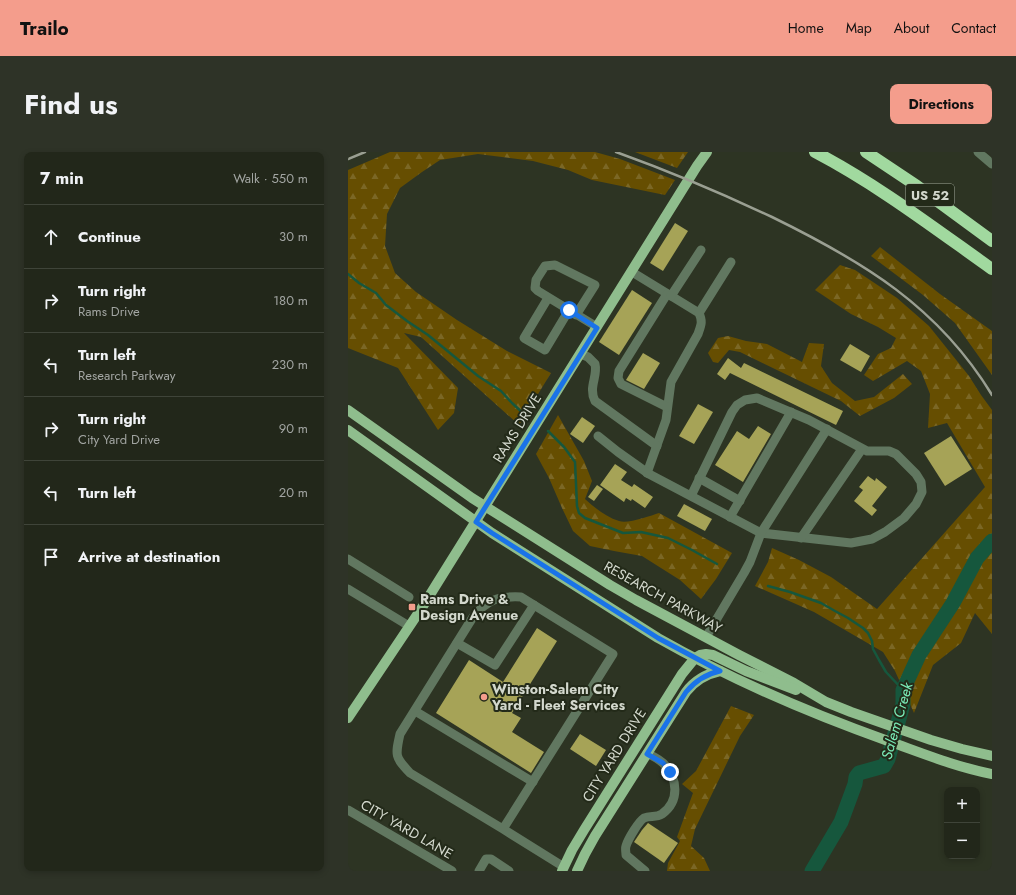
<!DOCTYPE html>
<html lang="en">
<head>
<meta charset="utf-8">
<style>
	:root { --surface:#22271a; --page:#2e3327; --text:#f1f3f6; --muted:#a2a5a2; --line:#3f4439; --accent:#f49d8c }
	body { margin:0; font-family:Jost,sans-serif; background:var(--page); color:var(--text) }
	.controls { position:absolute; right:12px; bottom:12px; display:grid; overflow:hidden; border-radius:8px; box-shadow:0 2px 6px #0003 }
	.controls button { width:36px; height:36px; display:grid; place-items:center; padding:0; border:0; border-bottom:1px solid var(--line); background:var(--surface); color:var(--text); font:20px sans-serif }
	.stop { position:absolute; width:12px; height:12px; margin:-9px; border:3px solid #1a73e8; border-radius:50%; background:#fff }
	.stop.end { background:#1a73e8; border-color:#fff; box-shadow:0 1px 4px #0008 }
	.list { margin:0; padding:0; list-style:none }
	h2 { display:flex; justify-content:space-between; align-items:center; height:52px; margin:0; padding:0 16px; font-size:17px }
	h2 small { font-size:13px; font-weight:400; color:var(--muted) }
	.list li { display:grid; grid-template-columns:26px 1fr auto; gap:12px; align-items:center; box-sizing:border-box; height:64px; padding:0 16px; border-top:1px solid var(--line) }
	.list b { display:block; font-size:15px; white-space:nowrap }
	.list p { margin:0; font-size:13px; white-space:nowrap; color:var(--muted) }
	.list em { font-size:13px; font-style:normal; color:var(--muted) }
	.icon { flex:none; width:22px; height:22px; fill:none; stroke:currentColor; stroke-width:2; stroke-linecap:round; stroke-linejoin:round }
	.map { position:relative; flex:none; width:644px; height:719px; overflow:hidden; border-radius:8px }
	header { display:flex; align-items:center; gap:24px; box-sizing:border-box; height:56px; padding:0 20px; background:var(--accent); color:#111 }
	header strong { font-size:19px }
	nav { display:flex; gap:22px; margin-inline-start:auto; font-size:14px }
	.intro { display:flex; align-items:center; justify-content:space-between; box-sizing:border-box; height:96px; padding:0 24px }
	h1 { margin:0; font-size:28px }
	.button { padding:10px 18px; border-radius:8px; background:var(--accent); color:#111; font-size:14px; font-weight:700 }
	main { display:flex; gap:24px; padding:0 24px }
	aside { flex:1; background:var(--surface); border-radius:8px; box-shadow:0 2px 6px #0003 }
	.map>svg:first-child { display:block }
	.forest { fill:url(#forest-firs) }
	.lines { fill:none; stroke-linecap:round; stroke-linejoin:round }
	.stream { stroke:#16573d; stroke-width:2.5 }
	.river { stroke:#16573d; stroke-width:15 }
	.building { fill:#a6a357 }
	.minor { stroke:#617760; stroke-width:9 }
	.major { stroke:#8fbd8d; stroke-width:10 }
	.highway { stroke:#a1d99f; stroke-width:12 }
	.rail { stroke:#9a9f92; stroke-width:2.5 }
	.route { stroke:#1a73e8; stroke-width:5 }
	.poi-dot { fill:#f49d8c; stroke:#232a19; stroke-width:1.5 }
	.labels { text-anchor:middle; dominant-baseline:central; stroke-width:4; stroke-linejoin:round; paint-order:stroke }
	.shield { fill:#232a19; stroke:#9ea497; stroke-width:1 }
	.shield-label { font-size:13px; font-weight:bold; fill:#d3d8cd }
	.street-label { font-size:14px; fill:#d3d8cd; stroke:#232a19 }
	.poi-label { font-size:14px; font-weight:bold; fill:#d3d8cd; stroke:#232a19; text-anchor:start }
	.water-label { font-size:15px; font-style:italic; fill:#7aebb8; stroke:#232a19 }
</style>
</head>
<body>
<header>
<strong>Trailo</strong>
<nav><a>Home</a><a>Map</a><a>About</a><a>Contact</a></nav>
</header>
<div class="intro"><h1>Find us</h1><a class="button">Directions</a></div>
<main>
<aside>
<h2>7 min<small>Walk · 550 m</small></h2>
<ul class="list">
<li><svg class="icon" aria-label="ahead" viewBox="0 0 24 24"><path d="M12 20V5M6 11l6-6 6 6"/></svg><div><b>Continue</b></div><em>30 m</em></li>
<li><svg class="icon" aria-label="right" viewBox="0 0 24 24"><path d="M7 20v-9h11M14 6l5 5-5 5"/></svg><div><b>Turn right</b><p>Rams Drive</p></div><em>180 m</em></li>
<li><svg class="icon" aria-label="left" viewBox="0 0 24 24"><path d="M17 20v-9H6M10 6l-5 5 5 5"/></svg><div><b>Turn left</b><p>Research Parkway</p></div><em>230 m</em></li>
<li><svg class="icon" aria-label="right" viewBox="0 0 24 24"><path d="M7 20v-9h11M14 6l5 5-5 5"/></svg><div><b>Turn right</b><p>City Yard Drive</p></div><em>90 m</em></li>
<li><svg class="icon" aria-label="left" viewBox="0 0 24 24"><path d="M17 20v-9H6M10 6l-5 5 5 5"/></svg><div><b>Turn left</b></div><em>20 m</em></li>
<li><svg class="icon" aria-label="arrive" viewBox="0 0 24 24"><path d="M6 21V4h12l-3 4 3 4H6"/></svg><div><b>Arrive at destination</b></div></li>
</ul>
</aside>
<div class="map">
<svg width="644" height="719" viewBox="0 0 644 719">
	<defs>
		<pattern id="forest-firs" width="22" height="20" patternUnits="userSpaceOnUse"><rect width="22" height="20" fill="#664e01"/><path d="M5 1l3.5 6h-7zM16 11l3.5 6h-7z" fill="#7b6725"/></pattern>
	</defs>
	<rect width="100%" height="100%" fill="#2d3423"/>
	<g class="forest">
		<path d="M 42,0 L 247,0 L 272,7 L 327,28 L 317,43 L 244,28 L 220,18 L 185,9 L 130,2 L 92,8 L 74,20 L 52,36 L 39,62 L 37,94 L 47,121 L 68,140 L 109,168 L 159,199 L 203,221 L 171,273 L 73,185 L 56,181 L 110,236 L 106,261 L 90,278 L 50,216 L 0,196 L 0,18 Z"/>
		<path d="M 287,0 L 340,0 L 329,16 Z"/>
		<path d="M 532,95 L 592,142 L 644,179 L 644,223 L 607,171 L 575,143 L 523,104 Z"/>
		<path d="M 492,113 L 507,118 L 549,146 L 581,174 L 621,224 L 633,243 L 644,258 L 644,482 L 627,461 L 613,491 L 585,513 L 566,561 L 547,519 L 535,500 L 466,460 L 407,434 L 420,410 L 424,396 L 451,408 L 483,425 L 529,457 L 637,335 L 599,271 L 580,276 L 582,242 L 573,219 L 559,209 L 525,229 L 516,223 L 530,202 L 543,196 L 548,186 L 530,175 L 503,162 L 467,138 Z"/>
		<path d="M 380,184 L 398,189 L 419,192 L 454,210 L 461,191 L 476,192 L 473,214 L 484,231 L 507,249 L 526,245 L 555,222 L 564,232 L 546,246 L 512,264 L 493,249 L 392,200 L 381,198 L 370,211 L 365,210 L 360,201 L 370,186 Z"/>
		<path d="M 210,263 L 236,309 L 244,329 L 237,347 C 247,356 258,365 271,369 C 280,372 302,364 311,361 L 384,401 L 368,427 L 353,447 L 332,428 L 294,404 L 266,399 L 242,394 L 225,379 L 214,356 L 201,326 L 188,302 Z"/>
		<path d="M 383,554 L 406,563 L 392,584 L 347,677 L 343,694 L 356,706 L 362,719 L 319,719 L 320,711 L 332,689 L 329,685 L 345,641 L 334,632 L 348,619 Z"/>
	</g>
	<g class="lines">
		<g class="stream">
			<path d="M 0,122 L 11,131 L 28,141 L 38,153 L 59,169 L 80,183 L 130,224 L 153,239 L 164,251 L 176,262"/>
			<path d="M 200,279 L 216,295 L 227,310 L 229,354 L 231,361 L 237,366 L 275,381 L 293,380 L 320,386 L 344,398 L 369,412"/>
			<path d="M 420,434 L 442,440 L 473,451 L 487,459 L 500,466 L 515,476 L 520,481 L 524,489 L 525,497 L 531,508 L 538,520 L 555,538"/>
		</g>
		<path class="river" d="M 464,719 L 493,670 L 507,632 L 508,625 L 511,621 L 536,614 L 540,607 L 555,552 L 555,538 L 571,503 L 605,451 L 629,406 L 644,389"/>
	</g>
	<g class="building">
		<path d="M 327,71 L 340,79 L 315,119 L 302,111 Z"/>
		<path d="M 284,138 L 304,151 L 271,203 L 251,190 Z"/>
		<path d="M 502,192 L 522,204 L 513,220 L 492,208 Z"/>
		<path d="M 295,201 L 312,211 L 296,237 L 278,228 Z"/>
		<path d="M 380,206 L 393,216 L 396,211 L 495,259 L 488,273 L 382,221 L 377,228 L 369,222 Z"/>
		<path d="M 350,252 L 365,260 L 346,292 L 331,284 Z"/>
		<path d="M 234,265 L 247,274 L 235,291 L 222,282 Z"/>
		<path d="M 410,274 L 423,282 L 395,330 L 367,313 L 389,279 L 401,287 Z"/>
		<path d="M 603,284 L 624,317 L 597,334 L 576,301 Z"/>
		<path d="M 267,312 L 279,320 L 273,328 L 284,335 L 286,332 L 305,345 L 297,356 L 284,347 L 283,349 L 278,346 L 276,350 L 252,333 Z"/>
		<path d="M 520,324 L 527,329 L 528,326 L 539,335 L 524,354 L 529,358 L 524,364 L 506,349 L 515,338 L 511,335 Z"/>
		<path d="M 249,333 L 255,337 L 246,349 L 240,345 Z"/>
		<path d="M 336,352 L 364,367 L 357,379 L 329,364 Z"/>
		<path d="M 189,476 L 209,489 L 164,561 L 173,566 L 164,580 L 196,600 L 183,621 L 88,561 L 121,508 L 155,530 Z"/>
		<path d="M 232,582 L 258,598 L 248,614 L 222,597 Z"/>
		<path d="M 300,671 L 330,691 L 316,711 L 286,690 L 294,678 Z"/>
	</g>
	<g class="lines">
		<g class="minor">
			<path d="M 630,0 L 644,12"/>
			<path d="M 284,120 L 351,161 C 355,170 353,173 350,182 L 323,230 L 318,268 L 299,321"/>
			<path d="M 319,142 L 271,219 L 270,226 L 273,232 L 319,255"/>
			<path d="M 323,144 L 353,98"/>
			<path d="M 200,146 L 176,186 L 197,198 L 221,158"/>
			<path d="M 351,161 L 383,110"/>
			<path d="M 228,163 L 247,133 L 207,113 L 197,114 L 188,128 L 187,136 L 190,139 L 249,175"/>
			<path d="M 233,202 L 240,205 L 247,212 C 250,225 240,235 247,249 L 309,294"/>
			<path d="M 250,284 L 270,300 L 301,322 L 413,381 L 503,391 L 524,387 L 537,380 L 556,366 L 568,352 L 574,340 L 573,330 L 568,322 L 548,302 L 541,299 L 519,299 L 461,268 L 409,246 L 397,248 L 389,253 L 384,260 L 343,344"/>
			<path d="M 351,326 L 392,349"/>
			<path d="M 382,365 L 443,260"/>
			<path d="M 453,386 L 514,297"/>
			<path d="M 0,407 L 61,445"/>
			<path d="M 0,437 L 61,474"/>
			<path d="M 358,485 L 396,421 L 402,410 L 413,381 L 479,277"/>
			<path d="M 109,491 L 147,513 L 186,453"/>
			<path d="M 67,559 L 185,630"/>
			<path d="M 0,658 L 104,719"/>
			<path d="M 155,677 L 265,502 L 173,445 C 151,444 140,447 125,465 L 52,582 C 47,604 47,605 62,621 L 155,677 L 216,715"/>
			<path d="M 131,719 L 138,707 L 143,707 L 161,719"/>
			<path d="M 297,719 L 278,703 C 278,700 277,697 278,694 C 280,687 291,669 296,666 C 302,663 308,666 314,662 C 332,649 330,626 315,611 C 311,607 304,604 299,601"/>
		</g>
		<g class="major">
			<path d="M 0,258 L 124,346 L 262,433 L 288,448 L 391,503 L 446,531 L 478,550 L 503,560 L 583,588 L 614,597 L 644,604"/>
			<path d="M 0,278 L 144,381 L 310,486 C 384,528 461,561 540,589 C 574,601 608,615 644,622"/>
			<path d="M 0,566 L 75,454 L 349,14 L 359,0"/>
			<path d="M 214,719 L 224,698 L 236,678 L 334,522 L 347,506 L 352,503 L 358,502 L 365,503 L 398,519 L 448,538"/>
			<path d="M 229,719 L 237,702 L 247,684 L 338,540 C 347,528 358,522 372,519"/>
		</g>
		<g class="highway">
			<path d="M 467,0 C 530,33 586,76 644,117"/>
			<path d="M 518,0 L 569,34 L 644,89"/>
		</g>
		<g class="rail">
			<path d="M 268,0 C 321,19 373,41 424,65 C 514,109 590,154 644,243"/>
			<path d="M 0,7 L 17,0"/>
		</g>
	</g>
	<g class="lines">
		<path class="route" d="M 221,158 L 249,176 L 128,370 L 144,381 L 310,486 L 372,519 C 358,522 348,528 338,540 L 299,602 L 315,611 L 322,620"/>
	</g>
	<g class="poi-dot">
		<rect x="60" y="451" width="8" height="8" rx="2"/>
		<circle cx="136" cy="545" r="4"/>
	</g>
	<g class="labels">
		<rect class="shield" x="558" y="32" width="48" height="22" rx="3"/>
		<g class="shield-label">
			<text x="582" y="43">US 52</text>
		</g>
		<g class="street-label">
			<text transform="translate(169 276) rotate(-58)">RAMS DRIVE</text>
			<text transform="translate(315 445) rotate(29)">RESEARCH PARKWAY</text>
			<text transform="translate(266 603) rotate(-58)">CITY YARD DRIVE</text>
			<text transform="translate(59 677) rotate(30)">CITY YARD LANE</text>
		</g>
		<g class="poi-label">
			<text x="72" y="447">Rams Drive &amp;<tspan x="72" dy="16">Design Avenue</tspan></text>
			<text x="144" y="537">Winston-Salem City<tspan x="144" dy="16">Yard - Fleet Services</tspan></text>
		</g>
		<g class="water-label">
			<text transform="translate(549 569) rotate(-74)">Salem Creek</text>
		</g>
	</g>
</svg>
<div class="controls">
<button>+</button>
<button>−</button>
</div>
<div class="stop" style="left:221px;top:158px"></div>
<div class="stop end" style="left:322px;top:620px"></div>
</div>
</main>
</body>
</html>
